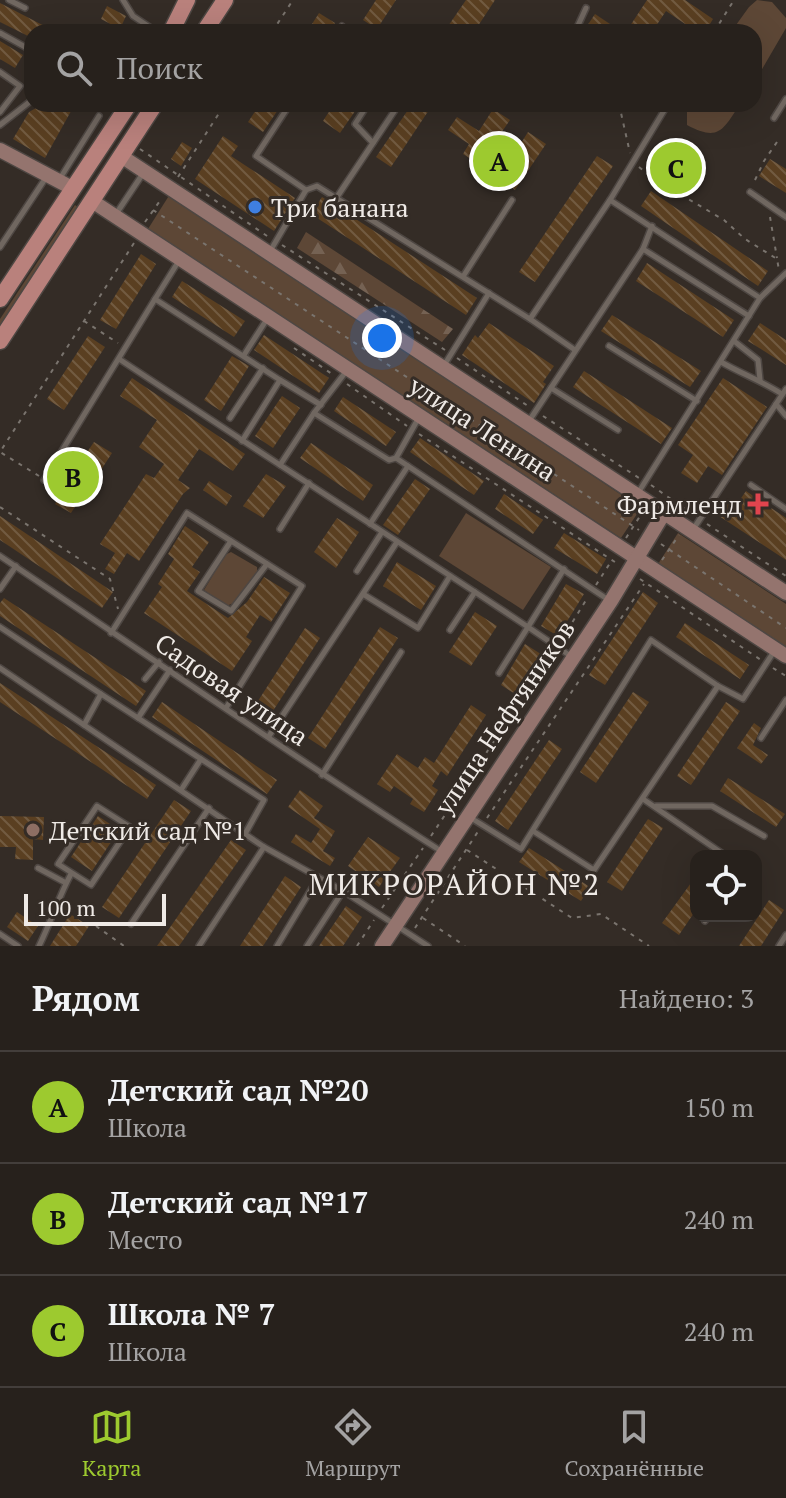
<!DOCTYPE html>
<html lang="ru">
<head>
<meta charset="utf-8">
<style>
	:root { --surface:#27211c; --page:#332e29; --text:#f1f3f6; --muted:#a4a3a3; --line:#433e3b; --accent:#9dca2f }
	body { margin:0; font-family:"PT Serif",serif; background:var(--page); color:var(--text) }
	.controls { position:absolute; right:24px; bottom:24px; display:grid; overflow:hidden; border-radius:16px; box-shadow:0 8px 32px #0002 }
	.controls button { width:72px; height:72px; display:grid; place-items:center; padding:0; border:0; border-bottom:2px solid var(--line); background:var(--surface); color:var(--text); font:40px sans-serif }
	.scale { position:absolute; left:24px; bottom:20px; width:142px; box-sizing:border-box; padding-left:8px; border:4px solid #efeae6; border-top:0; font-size:22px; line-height:28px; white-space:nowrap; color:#efeae6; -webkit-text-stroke:6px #342c26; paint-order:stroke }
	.you { position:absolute; left:382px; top:338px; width:28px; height:28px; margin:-20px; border:6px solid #fff; border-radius:50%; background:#1a73e8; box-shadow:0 0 0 12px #1a73e833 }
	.badge { display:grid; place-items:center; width:52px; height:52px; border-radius:50%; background:var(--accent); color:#111; font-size:26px; font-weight:700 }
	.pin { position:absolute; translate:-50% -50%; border:4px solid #fff; box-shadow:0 2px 8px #0006 }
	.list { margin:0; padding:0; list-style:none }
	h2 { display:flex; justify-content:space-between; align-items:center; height:104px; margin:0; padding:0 32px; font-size:34px }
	h2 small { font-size:26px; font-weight:400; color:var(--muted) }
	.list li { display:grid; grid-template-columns:52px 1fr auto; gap:24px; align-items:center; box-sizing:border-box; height:112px; padding:0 32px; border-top:2px solid var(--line) }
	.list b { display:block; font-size:30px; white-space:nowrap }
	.list p { margin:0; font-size:26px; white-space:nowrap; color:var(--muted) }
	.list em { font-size:26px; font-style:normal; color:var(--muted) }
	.icon { flex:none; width:44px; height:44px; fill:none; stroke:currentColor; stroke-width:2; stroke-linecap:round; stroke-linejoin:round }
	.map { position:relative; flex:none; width:786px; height:946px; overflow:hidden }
	.search { position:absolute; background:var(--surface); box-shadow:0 8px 32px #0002; left:24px; right:24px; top:24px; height:88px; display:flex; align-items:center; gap:20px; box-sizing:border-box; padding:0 28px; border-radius:24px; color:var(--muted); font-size:30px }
	.sheet { height:440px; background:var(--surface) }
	nav { display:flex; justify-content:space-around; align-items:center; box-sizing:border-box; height:112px; border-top:2px solid var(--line); background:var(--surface); font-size:22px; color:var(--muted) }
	nav a { display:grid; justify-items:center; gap:4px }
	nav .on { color:var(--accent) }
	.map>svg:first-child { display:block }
	.green { fill:#5d4736 }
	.forest { fill:url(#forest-firs) }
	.building { fill:url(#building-back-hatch) }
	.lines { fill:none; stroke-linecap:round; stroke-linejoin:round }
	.lane-casing { stroke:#4e4743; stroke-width:8 }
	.secondary-casing { stroke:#4e4743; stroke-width:17 }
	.primary-casing { stroke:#4e4743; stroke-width:19 }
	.path { stroke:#7a746e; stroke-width:2; stroke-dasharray:4 6; stroke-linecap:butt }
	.lane { stroke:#706760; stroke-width:5 }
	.secondary { stroke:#94746e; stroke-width:14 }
	.primary { stroke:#b9817c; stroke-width:16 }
	.shop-dot { fill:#3f7fe0; stroke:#342c26; stroke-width:3 }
	.health-dot { fill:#e0444e; stroke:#342c26; stroke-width:3 }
	.education-dot { fill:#8d6e63; stroke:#342c26; stroke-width:3 }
	.labels { text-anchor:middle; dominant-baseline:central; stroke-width:6; stroke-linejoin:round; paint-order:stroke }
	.poi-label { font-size:26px; fill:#efeae6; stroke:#342c26; text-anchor:start }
	.street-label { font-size:26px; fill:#efeae6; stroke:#342c26 }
	.quarter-label { font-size:30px; letter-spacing:2px; fill:#efeae6; stroke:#342c26 }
</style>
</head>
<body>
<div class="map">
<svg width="786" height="946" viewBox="0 0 786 946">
	<defs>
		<pattern id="forest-firs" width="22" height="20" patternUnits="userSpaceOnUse" patternTransform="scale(2)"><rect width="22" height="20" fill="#5d4736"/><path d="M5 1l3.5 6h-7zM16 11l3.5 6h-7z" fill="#756253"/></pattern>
		<pattern id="building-back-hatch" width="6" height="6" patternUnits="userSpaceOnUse" patternTransform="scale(2)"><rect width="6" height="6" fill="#5a3f21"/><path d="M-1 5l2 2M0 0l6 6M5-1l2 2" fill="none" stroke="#725b41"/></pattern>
	</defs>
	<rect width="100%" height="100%" fill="#342c26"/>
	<g class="green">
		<path d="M 757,0 L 772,2 L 786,18 L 786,28 L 754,83 L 754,32 L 731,32 L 749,7 Z"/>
		<path d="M 687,104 L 740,104 C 723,130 719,142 687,125 Z"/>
		<path d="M 170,194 L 641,508 L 621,538 L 148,229 Z"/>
		<path d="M 75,205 L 79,208 L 0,328 L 0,319 Z"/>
		<path d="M 466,513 L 551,567 L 523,610 L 439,556 Z"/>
		<path d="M 678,533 L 786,604 L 786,648 L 658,564 Z"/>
		<path d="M 231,552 L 257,567 L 257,572 L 234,603 L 226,606 L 204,590 L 225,555 Z"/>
	</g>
	<path class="forest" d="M 306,232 L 453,329 L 442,342 L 297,248 Z"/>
	<g class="building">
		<path d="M 376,0 L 396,0 L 377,29 L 363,20 Z"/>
		<path d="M 466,0 L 495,0 L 474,32 L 444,32 Z"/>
		<path d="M 647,0 L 685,0 L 713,19 L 705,32 L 697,32 L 666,11 L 652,32 L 626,32 Z"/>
		<path d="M 0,3 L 56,32 L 32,32 L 32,38 L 0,22 Z"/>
		<path d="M 107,6 L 126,16 L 120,29 L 101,19 Z"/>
		<path d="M 319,13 L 335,23 L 329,32 L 307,32 Z"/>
		<path d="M 595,14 L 622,32 L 583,32 Z"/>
		<path d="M 0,41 L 23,55 L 15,68 L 0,59 Z"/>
		<path d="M 43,104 L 75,104 L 45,158 L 13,139 L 29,112 Z"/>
		<path d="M 260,104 L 282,104 L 263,132 L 248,122 Z"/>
		<path d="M 334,104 L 360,104 L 340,133 L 323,121 Z"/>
		<path d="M 412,104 L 433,104 L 391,167 L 376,157 Z"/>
		<path d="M 493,109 L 510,120 L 495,142 L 514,154 L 528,132 L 546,144 L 515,190 L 498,178 L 507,164 L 489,152 L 480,165 L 463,154 L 469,144 L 448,130 L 457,117 L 479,131 Z"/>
		<path d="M 223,136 L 238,146 L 231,156 L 295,198 L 274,231 L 195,179 Z"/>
		<path d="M 182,142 L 192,148 L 181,166 L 171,159 Z"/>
		<path d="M 597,156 L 613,166 L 535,282 L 519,272 Z"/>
		<path d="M 770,159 L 786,169 L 786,193 L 759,176 Z"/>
		<path d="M 651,191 L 768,271 L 758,286 L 641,206 Z"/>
		<path d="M 322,197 L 477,298 L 466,315 L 311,214 Z"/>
		<path d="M 141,254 L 156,264 L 116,329 L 100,320 Z"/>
		<path d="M 647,263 L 734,320 L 723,337 L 636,281 Z"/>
		<path d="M 182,281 L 245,321 L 234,337 L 172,297 Z"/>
		<path d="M 612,315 L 701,371 L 690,387 L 601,331 Z"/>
		<path d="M 489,323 L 554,366 L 543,382 L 546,384 L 534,403 L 462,355 L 475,335 L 478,338 Z"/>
		<path d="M 760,323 L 786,340 L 786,365 L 748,341 Z"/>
		<path d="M 264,335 L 329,378 L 319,393 L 254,350 Z"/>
		<path d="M 88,336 L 105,347 L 64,410 L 47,399 Z"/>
		<path d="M 232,356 L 249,366 L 221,411 L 204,400 Z"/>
		<path d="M 584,371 L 672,428 L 661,444 L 573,387 Z"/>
		<path d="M 132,378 L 245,454 L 233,471 L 199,449 L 178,480 L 190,488 L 183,494 L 139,561 L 127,553 L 114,574 L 105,569 L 115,553 L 100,544 L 146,474 L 154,478 L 164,464 L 139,447 L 157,420 L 120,396 Z"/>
		<path d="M 723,378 L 767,407 L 722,475 L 708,466 L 697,483 L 681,473 L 693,455 L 678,445 Z"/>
		<path d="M 282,396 L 300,408 L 273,448 L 255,436 Z"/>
		<path d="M 343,397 L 396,432 L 386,446 L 334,411 Z"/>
		<path d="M 420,438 L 484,481 L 474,495 L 410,452 Z"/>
		<path d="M 94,442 L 112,453 L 101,470 L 94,465 L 75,495 L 80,499 L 71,513 L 55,504 L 64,490 L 56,484 L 78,450 L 85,455 Z"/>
		<path d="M 311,443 L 373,485 L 363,501 L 300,458 Z"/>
		<path d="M 266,474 L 286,486 L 263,518 L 243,506 Z"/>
		<path d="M 415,479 L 430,489 L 398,535 L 383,525 Z"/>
		<path d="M 209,481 L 232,496 L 226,506 L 203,490 Z"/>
		<path d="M 746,491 L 786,518 L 786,560 L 719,516 L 729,502 L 735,507 Z"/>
		<path d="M 504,494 L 543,520 L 533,534 L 495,509 Z"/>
		<path d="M 0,516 L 113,592 L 102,608 L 0,540 Z"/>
		<path d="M 337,518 L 359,532 L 336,568 L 314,552 Z"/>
		<path d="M 185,526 L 209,542 L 192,567 L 200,572 L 187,591 L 228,618 L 247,602 L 264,577 L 290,593 L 271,622 L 260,615 L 246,637 L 252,641 L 232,671 L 144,613 L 162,587 L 158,584 L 174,559 L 168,554 Z"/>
		<path d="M 564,533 L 606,559 L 597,574 L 554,548 Z"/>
		<path d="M 397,562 L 436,586 L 421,610 L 383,586 Z"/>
		<path d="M 566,584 L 584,594 L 558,636 L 541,626 Z"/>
		<path d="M 643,592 L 658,603 L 605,685 L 589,675 Z"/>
		<path d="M 4,598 L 146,691 L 136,706 L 0,616 L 0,603 Z"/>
		<path d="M 475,612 L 497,626 L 471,666 L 449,652 Z"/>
		<path d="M 685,623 L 749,665 L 740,679 L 676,637 Z"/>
		<path d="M 380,627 L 398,638 L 325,749 L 308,738 Z"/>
		<path d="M 305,628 L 320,638 L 271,714 L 256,704 Z"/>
		<path d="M 525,644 L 544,656 L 520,697 L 501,685 Z"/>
		<path d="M 0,683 L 156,785 L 147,799 L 0,702 Z"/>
		<path d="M 633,692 L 649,702 L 596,783 L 580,772 Z"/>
		<path d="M 162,702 L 277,780 L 267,794 L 152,717 Z"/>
		<path d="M 726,702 L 740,711 L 691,785 L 677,776 Z"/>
		<path d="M 471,705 L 486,715 L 447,776 L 441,771 L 432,786 L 438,790 L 424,812 L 410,804 L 413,799 L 394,786 L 390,792 L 377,784 L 397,754 L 418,768 L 425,757 L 434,763 Z"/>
		<path d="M 754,723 L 761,728 L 753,745 L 768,755 L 761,764 L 737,748 Z"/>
		<path d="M 549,740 L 562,749 L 508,830 L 495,821 Z"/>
		<path d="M 728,778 L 785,814 L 776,827 L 720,791 Z"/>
		<path d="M 300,790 L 323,806 L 314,818 L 335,831 L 323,851 L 335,858 L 330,866 L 291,842 L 296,834 L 311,843 L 320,829 L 288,807 Z"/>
		<path d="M 174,800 L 191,811 L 119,918 L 102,907 Z"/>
		<path d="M 0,816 L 44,817 L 43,840 L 33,839 L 33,860 L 15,859 L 16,847 L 0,847 Z"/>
		<path d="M 98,816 L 119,830 L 92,871 L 71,857 Z"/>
		<path d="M 648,819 L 663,828 L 622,891 L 607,882 Z"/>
		<path d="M 368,837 L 400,858 L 379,887 L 348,866 Z"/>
		<path d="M 231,840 L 246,850 L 179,946 L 157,946 Z"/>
		<path d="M 529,848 L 590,887 L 581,901 L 519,862 Z"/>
		<path d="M 285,876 L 301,887 L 263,946 L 240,946 Z"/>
		<path d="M 696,876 L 696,910 L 679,935 L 662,923 Z"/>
		<path d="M 769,900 L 784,910 L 761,946 L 739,946 Z"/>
		<path d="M 346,906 L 362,917 L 343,946 L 319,946 Z"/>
		<path d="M 17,912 L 38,926 L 28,941 L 7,927 Z"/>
		<path d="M 70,914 L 89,926 L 76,946 L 50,946 Z"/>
	</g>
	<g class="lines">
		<defs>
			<g id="lane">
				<path d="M 9,0 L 25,8"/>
				<path d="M 123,0 L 133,16 L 157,32"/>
				<path d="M 338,32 L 342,26"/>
				<path d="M 575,32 L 586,8"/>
				<path d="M 0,33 L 27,48"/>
				<path d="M 0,72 L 20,86 L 0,112"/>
				<path d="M 290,104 L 256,156 L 306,190"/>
				<path d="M 368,104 L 355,124 L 373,143"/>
				<path d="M 774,118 L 786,99"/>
				<path d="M 0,125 L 32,100"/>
				<path d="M 59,180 L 99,116"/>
				<path d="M 750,192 L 786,217"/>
				<path d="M 337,197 L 399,104"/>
				<path d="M 610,200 L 760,298"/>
				<path d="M 116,214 L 144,172"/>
				<path d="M 0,247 L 47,176"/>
				<path d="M 643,249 L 749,316"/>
				<path d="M 269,253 L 306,190 L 317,186 L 530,319 L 610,200 L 668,104"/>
				<path d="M 464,275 L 512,200"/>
				<path d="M 155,299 L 180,259"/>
				<path d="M 530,319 L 575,350"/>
				<path d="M 734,341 L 758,360 L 760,380"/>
				<path d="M 609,346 L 697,401"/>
				<path d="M 244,355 L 267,319"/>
				<path d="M 119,359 L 280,465"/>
				<path d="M 721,362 C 742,374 762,381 782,394"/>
				<path d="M 443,367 L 489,293"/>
				<path d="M 348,369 L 314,413 L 280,465 L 475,592"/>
				<path d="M 551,388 L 618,430"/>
				<path d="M 776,404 L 786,416"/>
				<path d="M 314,413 L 389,460 L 396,458"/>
				<path d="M 230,418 L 263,368"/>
				<path d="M 418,419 L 396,458 L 610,601"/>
				<path d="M 529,421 L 643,249 L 652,226"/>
				<path d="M 242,441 L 280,380 L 321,405"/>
				<path d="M 44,480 L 155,299 L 280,380"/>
				<path d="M 751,485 L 786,509"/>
				<path d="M 638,493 L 760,298 L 786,273"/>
				<path d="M 370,524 L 408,466"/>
				<path d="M 694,528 L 786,389"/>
				<path d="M 280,529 L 309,483"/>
				<path d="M 231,541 L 198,591 L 231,611 L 267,564"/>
				<path d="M 0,556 C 147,655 292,756 441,851"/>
				<path d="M 564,569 L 528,627 L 572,657"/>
				<path d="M 357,571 L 382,532"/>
				<path d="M 0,589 L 16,566"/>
				<path d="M 363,594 L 418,628 L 450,576"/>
				<path d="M 0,627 L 101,694 L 84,725"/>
				<path d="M 450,630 L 475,592 L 528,627 L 499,673"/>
				<path d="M 111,633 L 187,513 L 302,586 L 226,708"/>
				<path d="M 0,668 L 264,847 L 343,891 L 428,946"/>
				<path d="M 170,670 L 138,718 L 264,800 L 245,834"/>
				<path d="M 145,679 L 159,662"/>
				<path d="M 101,694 L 138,718"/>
				<path d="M 269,736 L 397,542"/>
				<path d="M 761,738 L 786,700"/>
				<path d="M 322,775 L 401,652"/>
				<path d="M 181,790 L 201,759"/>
				<path d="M 643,799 L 726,856"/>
				<path d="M 97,806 L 130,827 L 91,885 L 58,864 Z"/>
				<path d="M 656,806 L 712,806 L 764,836"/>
				<path d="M 471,818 L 521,849 L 651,640 L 718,686 L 743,699 L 775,650"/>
				<path d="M 533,831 L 594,870 L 718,686"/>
				<path d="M 38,868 L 66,883"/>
				<path d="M 705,921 L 708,916"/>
				<path d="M 131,924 L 209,808"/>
				<path d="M 0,934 L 18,946"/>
				<path d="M 39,946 C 51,922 58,898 71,874"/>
				<path d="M 199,946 L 264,847"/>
				<path d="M 277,946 L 318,878"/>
				<path d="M 307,946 L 343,891"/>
				<path d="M 779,946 L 786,935"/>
			</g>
			<g id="secondary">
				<path d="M 0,150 L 72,188"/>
				<path d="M 121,156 L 786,593"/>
				<path d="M 92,201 L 786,656"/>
				<path d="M 382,946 L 611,601 L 664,513"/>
			</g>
			<g id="primary">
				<path d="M 171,32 L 187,0"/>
				<path d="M 204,32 L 225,0"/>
				<path d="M 0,299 L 129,104"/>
				<path d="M 0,341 L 155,104"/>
			</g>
		</defs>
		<use href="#lane" class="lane-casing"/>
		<use href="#secondary" class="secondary-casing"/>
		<use href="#primary" class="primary-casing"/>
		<g class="path">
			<path d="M 272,32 L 293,0"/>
			<path d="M 714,32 L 734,0"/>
			<path d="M 619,104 L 630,153"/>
			<path d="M 140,149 L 270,238"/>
			<path d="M 639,167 L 654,179 L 724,220 L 745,239 L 777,259 L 779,270"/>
			<path d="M 178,177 L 225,104"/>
			<path d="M 755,180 L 764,161 L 777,142"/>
			<path d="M 153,210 L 639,530"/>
			<path d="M 770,217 L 777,258"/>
			<path d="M 145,222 L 162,198"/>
			<path d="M 282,245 L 445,350"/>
			<path d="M 84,321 L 118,343"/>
			<path d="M 294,348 L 335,376"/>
			<path d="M 457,358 L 528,406"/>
			<path d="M 347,384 L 407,426"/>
			<path d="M 543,416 L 639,478"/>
			<path d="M 419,434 L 618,564"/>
			<path d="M 39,476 L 0,452 L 134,243"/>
			<path d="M 651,485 L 695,516"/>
			<path d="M 0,507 L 110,579 L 118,609"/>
			<path d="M 707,524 L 786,576"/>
			<path d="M 626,538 L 642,513"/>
			<path d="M 661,544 L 786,628"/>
			<path d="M 662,560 L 679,535"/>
			<path d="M 640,579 L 761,660"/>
			<path d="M 596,585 L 612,560"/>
			<path d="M 562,639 L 588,597"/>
			<path d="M 773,668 L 786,676"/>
			<path d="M 487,818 L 644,584"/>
			<path d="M 431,836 L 552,654"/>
			<path d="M 467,850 L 572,918 L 601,914 L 649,946"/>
			<path d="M 382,908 L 423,848"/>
			<path d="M 423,918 L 465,946"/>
			<path d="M 96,926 L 124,946"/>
			<path d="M 415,928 L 479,830"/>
			<path d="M 357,946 L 374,920"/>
		</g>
		<use href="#lane" class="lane"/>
		<use href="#secondary" class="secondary"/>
		<use href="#primary" class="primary"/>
	</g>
	<circle class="shop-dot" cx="255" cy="207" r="8"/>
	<path class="health-dot" d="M754 492h8v8h8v8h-8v8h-8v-8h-8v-8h8z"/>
	<circle class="education-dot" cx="33" cy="830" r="8"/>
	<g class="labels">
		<g class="poi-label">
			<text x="271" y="207">Три банана</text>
			<text x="742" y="504" text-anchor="end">Фармленд</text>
			<text x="49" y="830">Детский сад №1</text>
		</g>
		<g class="street-label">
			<text transform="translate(483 428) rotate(33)">улица Ленина</text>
			<text transform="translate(232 689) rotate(34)">Садовая улица</text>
			<text transform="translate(504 717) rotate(-56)">улица Нефтяников</text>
		</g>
		<g class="quarter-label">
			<text x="455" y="884">МИКРОРАЙОН №2</text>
		</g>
	</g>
</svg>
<div class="controls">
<button><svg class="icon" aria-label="locate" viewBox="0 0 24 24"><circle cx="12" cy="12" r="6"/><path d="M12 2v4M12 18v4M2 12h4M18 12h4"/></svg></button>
</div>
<div class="scale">100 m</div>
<div class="you"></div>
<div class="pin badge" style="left:499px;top:161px">A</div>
<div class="pin badge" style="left:73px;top:477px">B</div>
<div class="pin badge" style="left:676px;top:168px">C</div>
<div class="search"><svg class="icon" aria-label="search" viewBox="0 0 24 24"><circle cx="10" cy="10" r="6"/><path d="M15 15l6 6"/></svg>Поиск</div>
</div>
<section class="sheet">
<h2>Рядом<small>Найдено: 3</small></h2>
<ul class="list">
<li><span class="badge">A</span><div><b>Детский сад №20</b><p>Школа</p></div><em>150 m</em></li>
<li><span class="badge">B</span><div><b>Детский сад №17</b><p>Место</p></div><em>240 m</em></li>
<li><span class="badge">C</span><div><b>Школа № 7</b><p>Школа</p></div><em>240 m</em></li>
</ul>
</section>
<nav>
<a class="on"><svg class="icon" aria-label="map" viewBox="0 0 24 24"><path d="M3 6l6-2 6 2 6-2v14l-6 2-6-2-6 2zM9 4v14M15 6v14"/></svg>Карта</a>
<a><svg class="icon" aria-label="directions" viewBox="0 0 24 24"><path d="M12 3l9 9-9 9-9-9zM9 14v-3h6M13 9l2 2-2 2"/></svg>Маршрут</a>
<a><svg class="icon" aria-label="saved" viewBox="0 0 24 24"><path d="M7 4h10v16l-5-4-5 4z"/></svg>Сохранённые</a>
</nav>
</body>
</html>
